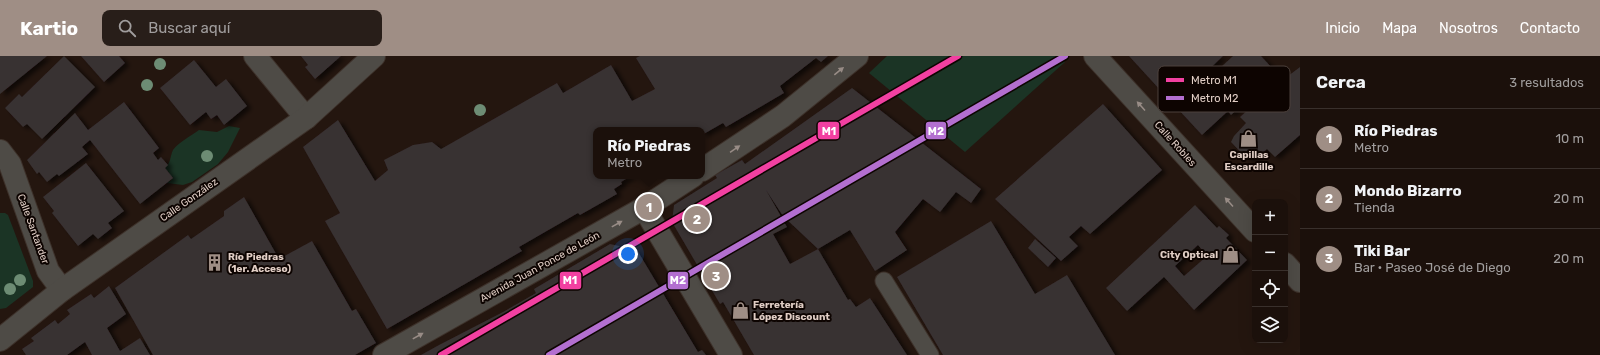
<!DOCTYPE html>
<html lang="es">
<head>
<meta charset="utf-8">
<style>
	:root { --surface:#1b100b; --page:#281e19; --text:#f1f3f6; --muted:#a09d9d; --line:#39302c; --accent:#9f8e85 }
	body { margin:0; font-family:Rubik,sans-serif; background:var(--page); color:var(--text) }
	.controls { position:absolute; right:12px; bottom:12px; display:grid; overflow:hidden; border-radius:8px; box-shadow:0 4px 16px #0002 }
	.controls button { width:36px; height:36px; display:grid; place-items:center; padding:0; border:0; border-bottom:1px solid var(--line); background:var(--surface); color:var(--text); font:20px sans-serif }
	.you { position:absolute; left:628px; top:198px; width:14px; height:14px; margin:-10px; border:3px solid #fff; border-radius:50%; background:#1a73e8; box-shadow:0 0 0 6px #1a73e833 }
	.badge { display:grid; place-items:center; width:26px; height:26px; border-radius:50%; background:var(--accent); color:#fff; font-size:13px; font-weight:700 }
	.pin { position:absolute; translate:-50% -50%; border:2px solid #fff; box-shadow:0 1px 4px #0006 }
	.popup { position:absolute; left:593px; top:71px; width:112px; height:52px; box-sizing:border-box; display:grid; place-content:center; border-radius:8px; background:var(--surface); filter:drop-shadow(0 1px 3px #0005); font-size:13px; white-space:nowrap; color:var(--muted) }
	.popup b { font-size:15px; color:var(--text) }
	.popup::after { content:''; position:absolute; left:50%; top:100%; margin-left:-8px; border:8px solid transparent; border-top-color:var(--surface) }
	.list { margin:0; padding:0; list-style:none }
	h2 { display:flex; justify-content:space-between; align-items:center; height:52px; margin:0; padding:0 16px; font-size:17px }
	h2 small { font-size:13px; font-weight:400; color:var(--muted) }
	.list li { display:grid; grid-template-columns:26px 1fr auto; gap:12px; align-items:center; box-sizing:border-box; height:60px; padding:0 16px; border-top:1px solid var(--line) }
	.list b { display:block; font-size:15px; white-space:nowrap }
	.list p { margin:0; font-size:13px; white-space:nowrap; color:var(--muted) }
	.list em { font-size:13px; font-style:normal; color:var(--muted) }
	.icon { flex:none; width:22px; height:22px; fill:none; stroke:currentColor; stroke-width:2; stroke-linecap:round; stroke-linejoin:round }
	.map { position:relative; flex:none; width:1300px; height:299px; overflow:hidden }
	header { display:flex; align-items:center; gap:24px; box-sizing:border-box; height:56px; padding:0 20px; background:var(--accent); color:#fff }
	header strong { font-size:19px }
	nav { display:flex; gap:22px; margin-inline-start:auto; font-size:14px }
	.search { width:280px; height:36px; background:var(--page); display:flex; align-items:center; gap:10px; box-sizing:border-box; padding:0 14px; border-radius:8px; color:var(--muted); font-size:15px }
	main { display:flex }
	aside { flex:1; background:var(--surface) }
	.map>svg:first-child { display:block }
	.green { fill:#1b3425 }
	.building { fill:#383032; fill-rule:evenodd; filter:url(#shadow) }
	.lines { fill:none; stroke-linecap:round; stroke-linejoin:round }
	.service-casing { stroke:#3d312a; stroke-width:19 }
	.pedestrian-casing { stroke:#3d312a; stroke-width:24 }
	.minor-casing { stroke:#3d312a; stroke-width:24 }
	.tertiary-casing { stroke:#3d312a; stroke-width:24 }
	.service { stroke:#4e4b46; stroke-width:17 }
	.pedestrian { stroke:#4e4b46; stroke-width:22 }
	.minor { stroke:#4e4b46; stroke-width:22 }
	.tertiary { stroke:#4e4b46; stroke-width:22 }
	.metro-1-casing { stroke:#0d0401; stroke-width:9 }
	.metro-2-casing { stroke:#0d0401; stroke-width:9 }
	.metro-1 { stroke:#f240a1; stroke-width:6 }
	.metro-2 { stroke:#b36fd0; stroke-width:6 }
	.tree { fill:#6d8c74 }
	.oneway { fill:#988c86 }
	.labels { text-anchor:middle; dominant-baseline:central; stroke-width:4; stroke-linejoin:round; paint-order:stroke }
	.street-label { font-size:10px; fill:#e1cec5; stroke:#0d0401 }
	.poi-label { font-size:10px; font-weight:bold; fill:#e1cec5; stroke:#0d0401; text-anchor:start }
	.key { fill:#0d0401; stroke:#4d413c; stroke-width:1 }
	.key-label { font-size:11px; fill:#e1cec5 }
	.line-badge { stroke:#0d0401; stroke-width:1.5 }
	.badge-label { font-size:11px; text-anchor:middle; font-weight:bold; fill:#fff }
</style>
</head>
<body>
<header>
<strong>Kartio</strong>
<div class="search"><svg class="icon" aria-label="search" viewBox="0 0 24 24"><circle cx="10" cy="10" r="6"/><path d="M15 15l6 6"/></svg>Buscar aquí</div>
<nav><a>Inicio</a><a>Mapa</a><a>Nosotros</a><a>Contacto</a></nav>
</header>
<main>
<div class="map">
<svg width="1300" height="299" viewBox="0 0 1300 299">
	<defs>
		<filter id="shadow"><feDropShadow dx="4.5" dy="2.5" stdDeviation="2" flood-color="#0009"/></filter>
	</defs>
	<rect width="100%" height="100%" fill="#24160f"/>
	<g class="green">
		<path d="M 887,0 L 1060,0 L 1065,6 L 965,96 L 869,17 Z"/>
		<path d="M 229,70 L 240,72 L 228,96 L 218,108 L 192,126 L 183,129 L 167,127 L 173,122 L 165,112 C 171,107 170,100 173,94 C 179,86 191,80 199,74 L 217,76 Z"/>
		<path d="M 0,157 L 5,157 L 8,159 L 33,225 L 33,231 L 6,252 L 0,253 Z"/>
	</g>
	<g class="building">
		<path d="M 0,0 L 47,0 L 0,38 Z"/>
		<path d="M 64,0 L 95,31 L 42,83 L 27,68 L 23,71 L 5,52 L 19,38 L 22,41 Z"/>
		<path d="M 81,0 L 119,0 L 125,7 L 104,26 Z"/>
		<path d="M 301,0 L 341,0 L 315,23 L 305,11 L 308,9 Z"/>
		<path d="M 640,0 L 828,0 L 821,6 L 816,2 L 780,30 L 784,37 L 726,71 L 723,67 L 702,79 L 702,74 L 596,74 L 596,120 L 631,120 L 621,126 L 622,128 L 614,133 L 617,138 L 580,159 L 578,157 L 519,191 L 522,195 L 387,273 L 325,165 L 340,157 L 303,91 L 338,64 L 375,125 L 388,114 L 384,104 L 413,89 L 432,86 L 441,93 L 557,27 L 563,37 L 611,9 L 632,45 L 655,33 L 636,2 Z"/>
		<path d="M 1129,0 L 1223,0 L 1173,48 Z"/>
		<path d="M 1233,0 L 1261,0 L 1273,13 L 1243,41 L 1246,45 L 1231,59 L 1228,55 L 1202,79 L 1177,52 Z"/>
		<path d="M 194,4 L 216,31 L 226,23 L 247,50 L 224,69 L 217,59 L 211,63 L 206,56 L 190,69 L 160,32 Z"/>
		<path d="M 1300,11 L 1300,79 L 1275,101 L 1267,93 L 1255,103 L 1247,103 L 1231,86 L 1234,80 L 1246,67 L 1240,61 L 1273,32 L 1276,36 L 1287,25 L 1288,20 Z"/>
		<path d="M 852,32 L 981,133 L 971,147 L 956,136 L 940,156 L 923,143 L 895,176 L 907,194 L 875,215 L 850,174 L 818,193 L 783,160 L 766,134 L 787,171 L 773,178 L 790,208 L 818,193 L 848,244 L 850,243 L 856,251 L 870,242 L 907,299 L 754,299 L 723,246 L 720,248 L 672,166 L 674,149 L 717,122 L 715,119 L 742,104 L 745,108 Z"/>
		<path d="M 124,46 L 159,92 L 153,97 L 158,104 L 161,101 L 168,109 L 165,112 L 173,122 L 140,148 L 90,84 L 82,91 L 88,98 L 59,120 L 57,118 L 47,126 L 39,116 L 37,118 L 27,104 L 75,57 L 88,74 Z"/>
		<path d="M 1103,48 L 1162,114 L 1090,178 L 1081,170 L 1069,181 L 1078,190 L 1061,205 L 995,143 Z"/>
		<path d="M 86,107 L 124,155 L 108,167 L 112,172 L 98,183 L 93,178 L 78,190 L 52,157 L 54,155 L 43,141 Z"/>
		<path d="M 244,141 L 279,203 L 312,185 L 352,255 L 356,253 L 376,287 L 355,299 L 153,299 L 115,232 L 188,179 L 191,183 L 224,160 L 224,155 Z"/>
		<path d="M 1195,149 L 1217,172 L 1219,170 L 1229,179 L 1226,182 L 1247,204 L 1194,254 L 1164,221 L 1127,255 L 1106,232 ZM 1198,189 L 1207,200 L 1184,220 L 1175,210 Z"/>
		<path d="M 991,165 L 1035,238 L 1067,219 L 1115,299 L 943,299 L 897,221 Z"/>
		<path d="M 1035,183 L 1056,202 L 1048,211 L 1028,192 Z"/>
		<path d="M 610,188 L 637,194 L 698,296 L 702,294 L 706,299 L 421,299 L 439,289 L 503,256 L 536,237 L 534,233 Z"/>
		<path d="M 109,230 L 126,258 L 107,272 L 120,295 L 140,282 L 150,299 L 92,299 L 85,286 L 67,299 L 26,299 L 22,293 L 34,285 L 31,282 L 55,264 L 58,268 L 70,258 L 67,254 L 91,238 L 94,242 Z"/>
	</g>
	<g class="lines">
		<defs>
			<path id="service" d="M 884,225 L 930,299"/>
			<path id="pedestrian" d="M 644,152 L 731,299"/>
			<g id="minor">
				<path d="M 255,0 L 306,62"/>
				<path d="M 1095,0 L 1255,175"/>
				<path d="M 0,95 L 10,108 L 48,215 L 62,234"/>
				<path d="M 1285,208 L 1300,225"/>
				<path d="M 0,284 L 62,234 L 306,62 L 374,0"/>
			</g>
			<g id="tertiary">
				<path d="M 702,114 L 783,60 L 857,0"/>
				<path d="M 384,299 L 644,152 L 693,120"/>
			</g>
		</defs>
		<use href="#service" class="service-casing"/>
		<use href="#pedestrian" class="pedestrian-casing"/>
		<use href="#minor" class="minor-casing"/>
		<use href="#tertiary" class="tertiary-casing"/>
		<use href="#service" class="service"/>
		<use href="#pedestrian" class="pedestrian"/>
		<use href="#minor" class="minor"/>
		<use href="#tertiary" class="tertiary"/>
		<defs>
			<path id="metro-1" d="M 441,299 L 958,0"/>
			<path id="metro-2" d="M 549,299 L 1065,0"/>
		</defs>
		<use href="#metro-1" class="metro-1-casing"/>
		<use href="#metro-2" class="metro-2-casing"/>
		<use href="#metro-1" class="metro-1"/>
		<use href="#metro-2" class="metro-2"/>
	</g>
	<g class="tree">
		<circle cx="160" cy="8" r="6"/>
		<circle cx="147" cy="29" r="6"/>
		<circle cx="480" cy="54" r="6"/>
		<circle cx="207" cy="100" r="6"/>
		<circle cx="20" cy="224" r="6"/>
		<circle cx="10" cy="233" r="6"/>
	</g>
	<defs><path id="oneway-solid" d="M-6-.8H1V-3.2L6.5 0L1 3.2V.8H-6Z"/></defs>
	<g class="oneway">
		<use href="#oneway-solid" transform="translate(839 15) rotate(-39)"/>
		<use href="#oneway-solid" transform="translate(1141 50) rotate(-132)"/>
		<use href="#oneway-solid" transform="translate(735 93) rotate(-34)"/>
		<use href="#oneway-solid" transform="translate(1229 146) rotate(-132)"/>
		<use href="#oneway-solid" transform="translate(617 168) rotate(-29)"/>
		<use href="#oneway-solid" transform="translate(418 280) rotate(-29)"/>
	</g>
	<defs>
		<symbol id="shop-bare" viewBox="-9 -9 18 18"><path d="M-5-2.5h2.3a2.7 3.5 0 0 1 5.4 0H5L5.5 6h-11ZM-1.5-2.5h3a1.5 2.3 0 0 0-3 0Z" fill="#9f8e85" stroke="#0d0401" stroke-width="2.5" paint-order="stroke"/></symbol>
		<symbol id="building-bare" viewBox="-9 -9 18 18"><path d="M-4-6H4V6H1V3H-1V6H-4ZM-2.5-4.3h1.7v1.8h-1.7ZM.8-4.3h1.7v1.8H.8ZM-2.5-1h1.7V.8h-1.7ZM.8-1h1.7V.8H.8Z" fill="#9f8e85" stroke="#0d0401" stroke-width="2.5" paint-order="stroke"/></symbol>
	</defs>
	<g fill-rule="evenodd">
		<use href="#shop-bare" x="1236" y="70" width="25" height="25"/>
		<use href="#shop-bare" x="1218" y="186" width="25" height="25"/>
		<use href="#building-bare" x="202" y="194" width="25" height="25"/>
		<use href="#shop-bare" x="728" y="242" width="25" height="25"/>
	</g>
	<g class="labels">
		<g class="street-label">
			<text transform="translate(1175 88) rotate(48)">Calle Robles</text>
			<text transform="translate(189 144) rotate(-35)">Calle González</text>
			<text transform="translate(33 173) rotate(70)">Calle Santander</text>
			<text transform="translate(540 211) rotate(-29)">Avenida Juan Ponce de León</text>
		</g>
		<g class="poi-label">
			<text x="1249" y="99" text-anchor="middle">Capillas<tspan x="1249" dy="12">Escardille</tspan></text>
			<text x="1218" y="199" text-anchor="end">City Optical</text>
			<text x="228" y="201">Río Piedras<tspan x="228" dy="12">(1er. Acceso)</tspan></text>
			<text x="753" y="249">Ferretería<tspan x="753" dy="12">López Discount</tspan></text>
		</g>
	</g>
	<rect x="1158" y="10" width="132" height="46" rx="6" class="key"/>
	<rect x="1166" y="22" width="18" height="4" fill="#f240a1"/>
	<rect x="1166" y="40" width="18" height="4" fill="#b36fd0"/>
	<g class="key-label">
		<text x="1191" y="28">Metro M1</text>
		<text x="1191" y="46">Metro M2</text>
	</g>
	<g class="line-badge">
		<rect x="817" y="65" width="23" height="19" rx="4" fill="#f240a1"/>
		<rect x="925" y="65" width="22" height="19" rx="4" fill="#b36fd0"/>
		<rect x="559" y="215" width="23" height="19" rx="4" fill="#f240a1"/>
		<rect x="667" y="215" width="22" height="19" rx="4" fill="#b36fd0"/>
	</g>
	<g class="badge-label">
		<text x="829" y="79">M1</text>
		<text x="936" y="79">M2</text>
		<text x="570" y="228">M1</text>
		<text x="678" y="228">M2</text>
	</g>
</svg>
<div class="controls">
<button>+</button>
<button>−</button>
<button><svg class="icon" aria-label="locate" viewBox="0 0 24 24"><circle cx="12" cy="12" r="6"/><path d="M12 2v4M12 18v4M2 12h4M18 12h4"/></svg></button>
<button><svg class="icon" aria-label="layers" viewBox="0 0 24 24"><path d="M12 4l9 5-9 5-9-5zM3 14l9 5 9-5"/></svg></button>
</div>
<div class="you"></div>
<div class="pin badge" style="left:649px;top:151px">1</div>
<div class="popup"><b>Río Piedras</b>Metro</div>
<div class="pin badge" style="left:697px;top:163px">2</div>
<div class="pin badge" style="left:716px;top:220px">3</div>
</div>
<aside>
<h2>Cerca<small>3 resultados</small></h2>
<ul class="list">
<li><span class="badge">1</span><div><b>Río Piedras</b><p>Metro</p></div><em>10 m</em></li>
<li><span class="badge">2</span><div><b>Mondo Bizarro</b><p>Tienda</p></div><em>20 m</em></li>
<li><span class="badge">3</span><div><b>Tiki Bar</b><p>Bar · Paseo José de Diego</p></div><em>20 m</em></li>
</ul>
</aside>
</main>
</body>
</html>
